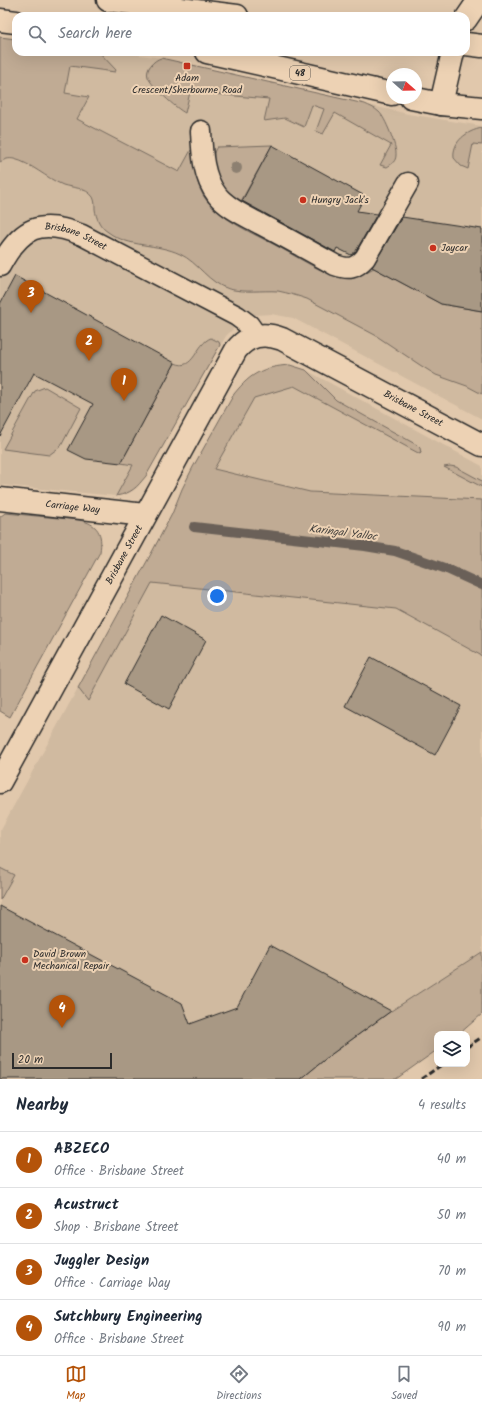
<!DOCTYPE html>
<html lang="en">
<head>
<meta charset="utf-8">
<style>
	:root { --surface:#fff; --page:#f2f2f3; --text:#1f2937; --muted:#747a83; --line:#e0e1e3; --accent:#b45309 }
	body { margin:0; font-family:Kalam,sans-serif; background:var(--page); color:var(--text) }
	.controls { position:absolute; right:12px; bottom:12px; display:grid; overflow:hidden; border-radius:8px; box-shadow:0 4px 16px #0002 }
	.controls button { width:36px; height:36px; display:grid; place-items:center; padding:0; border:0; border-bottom:1px solid var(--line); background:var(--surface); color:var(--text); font:20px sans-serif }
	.compass { position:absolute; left:386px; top:68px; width:36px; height:36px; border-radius:50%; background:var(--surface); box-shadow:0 4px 16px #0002; rotate:110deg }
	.scale { position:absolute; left:12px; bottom:10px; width:100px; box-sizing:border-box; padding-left:4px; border:2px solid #2b2b2b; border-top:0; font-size:11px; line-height:14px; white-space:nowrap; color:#2b2b2b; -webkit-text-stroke:3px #edd2b4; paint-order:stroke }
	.you { position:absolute; left:217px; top:596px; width:14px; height:14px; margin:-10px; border:3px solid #fff; border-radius:50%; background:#1a73e8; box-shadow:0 0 0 6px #1a73e833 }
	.badge { display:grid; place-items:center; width:26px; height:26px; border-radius:50%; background:var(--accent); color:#fff; font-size:13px; font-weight:700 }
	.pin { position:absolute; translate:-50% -33px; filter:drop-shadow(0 1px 2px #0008) }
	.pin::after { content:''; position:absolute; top:21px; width:14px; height:12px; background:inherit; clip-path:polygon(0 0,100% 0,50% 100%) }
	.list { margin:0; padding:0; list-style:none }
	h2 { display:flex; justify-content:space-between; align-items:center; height:52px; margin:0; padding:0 16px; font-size:17px }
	h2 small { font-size:13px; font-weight:400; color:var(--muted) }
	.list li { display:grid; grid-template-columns:26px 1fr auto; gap:12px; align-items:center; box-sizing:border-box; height:56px; padding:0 16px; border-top:1px solid var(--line) }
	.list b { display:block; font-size:15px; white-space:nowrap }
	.list p { margin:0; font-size:13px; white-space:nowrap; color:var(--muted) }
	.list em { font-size:13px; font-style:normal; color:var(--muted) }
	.icon { flex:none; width:22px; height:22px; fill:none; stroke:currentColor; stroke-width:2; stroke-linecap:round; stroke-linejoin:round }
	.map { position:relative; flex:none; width:482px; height:1079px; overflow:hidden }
	.search { position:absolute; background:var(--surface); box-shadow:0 4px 16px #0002; left:12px; right:12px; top:12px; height:44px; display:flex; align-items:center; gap:10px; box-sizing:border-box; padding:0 14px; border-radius:12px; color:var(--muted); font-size:15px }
	.sheet { height:276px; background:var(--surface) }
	nav { display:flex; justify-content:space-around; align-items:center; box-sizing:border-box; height:56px; border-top:1px solid var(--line); background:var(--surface); font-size:11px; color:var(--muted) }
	nav a { display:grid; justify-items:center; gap:2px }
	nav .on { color:var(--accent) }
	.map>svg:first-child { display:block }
	.built { fill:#d0baa0 }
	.green { fill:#c0ab94; stroke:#766b60 }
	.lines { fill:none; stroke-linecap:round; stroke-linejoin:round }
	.stream { stroke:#6a6158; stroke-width:10 }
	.building { fill:#a89884; stroke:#2b2b2b }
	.service-casing { stroke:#2b2b2b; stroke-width:23 }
	.minor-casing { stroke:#2b2b2b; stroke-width:25 }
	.primary-casing { stroke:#2b2b2b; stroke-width:25 }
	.service { stroke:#edd2b4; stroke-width:20 }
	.minor { stroke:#edd2b4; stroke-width:22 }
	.primary { stroke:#edd2b4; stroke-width:22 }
	.rail { stroke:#2b2b2b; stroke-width:3; stroke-dasharray:6 3; stroke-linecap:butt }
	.tree { fill:#8d8071 }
	.poi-dot { fill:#c8321e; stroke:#edd2b4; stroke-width:1.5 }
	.labels { text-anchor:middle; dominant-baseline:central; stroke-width:4; stroke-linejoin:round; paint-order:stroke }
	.shield { fill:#edd2b4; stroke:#655d54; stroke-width:1 }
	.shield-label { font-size:9px; font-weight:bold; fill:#2b2b2b }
	.poi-label { font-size:10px; fill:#2b2b2b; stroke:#edd2b4; text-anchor:start }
	.street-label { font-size:10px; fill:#2b2b2b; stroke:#edd2b4 }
	.water-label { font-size:11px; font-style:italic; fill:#45423e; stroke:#edd2b4 }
</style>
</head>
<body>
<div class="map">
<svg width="482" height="1079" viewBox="0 0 482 1079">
	<rect width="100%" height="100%" fill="#e1c8ac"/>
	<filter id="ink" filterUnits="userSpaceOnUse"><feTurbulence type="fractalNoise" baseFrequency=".025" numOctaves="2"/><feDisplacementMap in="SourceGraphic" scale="8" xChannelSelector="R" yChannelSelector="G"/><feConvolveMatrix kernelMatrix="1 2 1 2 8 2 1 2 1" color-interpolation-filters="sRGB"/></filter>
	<g filter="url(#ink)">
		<g class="built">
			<path d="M 0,37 L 16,39 L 16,52 L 121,52 L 161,58 L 408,114 L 482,126 L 482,419 L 293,318 L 271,314 L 256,315 L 239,323 L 226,336 L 146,476 L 137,488 L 127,494 L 116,496 L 0,485 Z"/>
			<path d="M 290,365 L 306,370 L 482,466 L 482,952 L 391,1011 L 329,1056 L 0,1079 L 0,831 L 152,552 L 172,514 L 182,489 L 193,467 L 234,394 L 242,384 L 257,373 L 267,368 Z"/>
		</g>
		<g class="green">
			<path d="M 0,37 L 16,39 L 16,52 L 99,52 L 116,70 L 115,72 L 70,66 L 65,93 L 89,97 L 77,119 L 179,172 L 191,150 L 193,151 C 195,168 196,187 207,201 C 222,220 254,234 275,245 C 294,255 312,267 332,275 C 348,279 359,276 374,268 L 441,304 L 482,311 L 482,394 L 467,386 L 436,375 L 420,365 L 375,335 L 307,299 C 298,296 288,293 278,291 C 262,290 245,293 229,289 C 208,283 199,263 180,254 C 157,243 129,248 108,232 C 100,227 96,218 95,209 C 95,205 95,201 93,197 C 86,187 72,188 63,185 C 46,178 31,163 14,159 C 9,158 5,159 0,162 Z"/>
			<path d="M 161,58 L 365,104 C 369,106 375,108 379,112 C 385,117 397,147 396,155 C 396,161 392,164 387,167 L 380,165 L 391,145 L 335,113 L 323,134 L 316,131 L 324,109 L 312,105 L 304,127 L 285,118 L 264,121 L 269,99 L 190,92 L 185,113 C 177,109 151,86 148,77 C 145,69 154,60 161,58 Z"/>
			<path d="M 482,128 L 482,145 L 473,144 L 468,169 L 461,166 L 454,158 C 452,141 467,131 482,128 Z"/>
			<path d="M 272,145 L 240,203 C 235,199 226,195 223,189 C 217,180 209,156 217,147 Z"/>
			<path d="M 211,338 L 219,342 L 220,345 L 146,476 C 136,488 132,493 116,496 L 133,465 L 121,463 L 175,363 C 194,372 196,343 211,338 Z"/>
			<path d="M 290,365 L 306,370 L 336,400 L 417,445 L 420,448 L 421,453 L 420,454 L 294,386 L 254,398 L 214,469 L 310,492 L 482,500 L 482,656 L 396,609 L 152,583 L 88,701 L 78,688 L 152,552 L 172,514 L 182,489 L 193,467 L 234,394 C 251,373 263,367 290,365 Z"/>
			<path d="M 45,387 L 81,408 L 61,446 L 49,455 L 3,449 L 35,391 Z"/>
			<path d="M 450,466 L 456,467 L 482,481 L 482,487 L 444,467 Z"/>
			<path d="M 5,513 L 79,520 C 98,524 103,533 100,552 L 10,717 L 0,711 L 0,517 Z"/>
			<path d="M 0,868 L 14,875 L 0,900 Z"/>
			<path d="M 482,952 L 482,1014 L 459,1034 L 437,1034 L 437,1050 L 396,1079 L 301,1079 L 329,1056 L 391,1011 Z"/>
		</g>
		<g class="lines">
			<path class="stream" d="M 194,527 L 365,546 L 395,551 L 447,569 L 482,585"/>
		</g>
		<g class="building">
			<path d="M 272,145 L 365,196 L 357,211 L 377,214 L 356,251 L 351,255 L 337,248 L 335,252 L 242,201 Z"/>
			<path d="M 402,217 L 482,229 L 482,311 L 441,304 L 372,267 Z"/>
			<path d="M 15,276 L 175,363 L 121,463 L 86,459 L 68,450 L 93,404 L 34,373 L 0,436 L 0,304 Z"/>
			<path d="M 161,615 L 206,640 L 169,709 L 124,684 Z"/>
			<path d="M 371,657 L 461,706 L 435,755 L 345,706 Z"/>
			<path d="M 0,906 L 182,1003 L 190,1024 L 237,1007 L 270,945 L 391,1011 L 329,1056 L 301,1079 L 0,1079 Z"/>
		</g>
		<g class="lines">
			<defs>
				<g id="service">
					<path d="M 201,131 C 202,153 203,177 217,195 C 227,208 246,216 260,224 C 285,237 310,251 335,265 C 349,270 355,269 365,258 L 408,183"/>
					<path id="s1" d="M 0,266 C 21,227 40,218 82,235 L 237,316 L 249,325 L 256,335"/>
				</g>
				<g id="minor">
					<path d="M 466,19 L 479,0"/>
					<path d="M 441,104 L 453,52"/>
					<path id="s2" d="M 0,499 L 145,515"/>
					<path id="s3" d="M 0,782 L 236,350 C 248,335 263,332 282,339 L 482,445"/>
				</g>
				<g id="primary">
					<path d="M 108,0 L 237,16"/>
					<path d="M 0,20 L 16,22"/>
					<path d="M 466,44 L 482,46"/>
					<path d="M 207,52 L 392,94"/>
					<path d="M 411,98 L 441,104 L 482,108"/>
				</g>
			</defs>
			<use href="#service" class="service-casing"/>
			<use href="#minor" class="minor-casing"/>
			<use href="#primary" class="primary-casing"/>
			<use href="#service" class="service"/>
			<use href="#minor" class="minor"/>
			<use href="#primary" class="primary"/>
			<g class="rail">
				<path d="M 467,1047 L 482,1037"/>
				<path d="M 421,1079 L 443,1064"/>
			</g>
		</g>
		<circle class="tree" cx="236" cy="168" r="6"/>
	</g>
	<g class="poi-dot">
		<rect x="183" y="62" width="8" height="8" rx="2"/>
		<circle cx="303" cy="200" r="4"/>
		<circle cx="433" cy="248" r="4"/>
		<circle cx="25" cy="960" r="4"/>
	</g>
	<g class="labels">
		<rect class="shield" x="290" y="66" width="20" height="14" rx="3"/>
		<g class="shield-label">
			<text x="300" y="73">48</text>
		</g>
		<g class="poi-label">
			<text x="187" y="78" text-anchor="middle">Adam<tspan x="187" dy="12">Crescent/Sherbourne Road</tspan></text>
			<text x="311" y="200">Hungry Jack's</text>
			<text x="441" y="248">Jaycar</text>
			<text x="33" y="954">David Brown<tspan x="33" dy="12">Mechanical Repair</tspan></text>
		</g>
		<g class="street-label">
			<text stroke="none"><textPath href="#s1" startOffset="95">Brisbane Street</textPath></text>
			<text stroke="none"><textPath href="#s3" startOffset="692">Brisbane Street</textPath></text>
			<text stroke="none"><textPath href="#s2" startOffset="73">Carriage Way</textPath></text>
			<text stroke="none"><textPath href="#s3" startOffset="259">Brisbane Street</textPath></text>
		</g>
		<g class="water-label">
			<text transform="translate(343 533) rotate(7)">Karingal Yalloc</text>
		</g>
	</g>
</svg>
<div class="controls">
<button><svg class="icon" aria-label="layers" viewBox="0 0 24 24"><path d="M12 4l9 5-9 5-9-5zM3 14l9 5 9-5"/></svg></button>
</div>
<svg class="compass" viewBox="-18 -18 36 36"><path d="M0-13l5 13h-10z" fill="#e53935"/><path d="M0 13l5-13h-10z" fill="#747a83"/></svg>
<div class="scale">20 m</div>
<div class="you"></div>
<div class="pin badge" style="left:124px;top:401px">1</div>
<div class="pin badge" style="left:89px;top:361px">2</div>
<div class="pin badge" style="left:31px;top:313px">3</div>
<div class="pin badge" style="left:62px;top:1028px">4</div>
<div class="search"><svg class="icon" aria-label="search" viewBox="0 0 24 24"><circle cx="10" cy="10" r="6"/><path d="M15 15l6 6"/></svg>Search here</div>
</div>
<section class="sheet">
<h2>Nearby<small>4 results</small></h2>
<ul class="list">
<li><span class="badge">1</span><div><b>ABZECO</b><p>Office · Brisbane Street</p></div><em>40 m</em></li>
<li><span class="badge">2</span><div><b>Acustruct</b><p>Shop · Brisbane Street</p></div><em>50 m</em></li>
<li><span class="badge">3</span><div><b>Juggler Design</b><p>Office · Carriage Way</p></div><em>70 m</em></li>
<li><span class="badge">4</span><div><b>Sutchbury Engineering</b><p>Office · Brisbane Street</p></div><em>90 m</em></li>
</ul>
</section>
<nav>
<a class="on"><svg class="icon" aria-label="map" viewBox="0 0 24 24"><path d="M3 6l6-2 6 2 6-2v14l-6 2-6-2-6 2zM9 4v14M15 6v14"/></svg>Map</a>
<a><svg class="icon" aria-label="directions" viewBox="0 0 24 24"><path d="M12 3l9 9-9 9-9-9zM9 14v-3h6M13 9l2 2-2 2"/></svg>Directions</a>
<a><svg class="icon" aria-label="saved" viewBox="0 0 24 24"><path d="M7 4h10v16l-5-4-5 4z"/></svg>Saved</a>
</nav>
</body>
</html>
